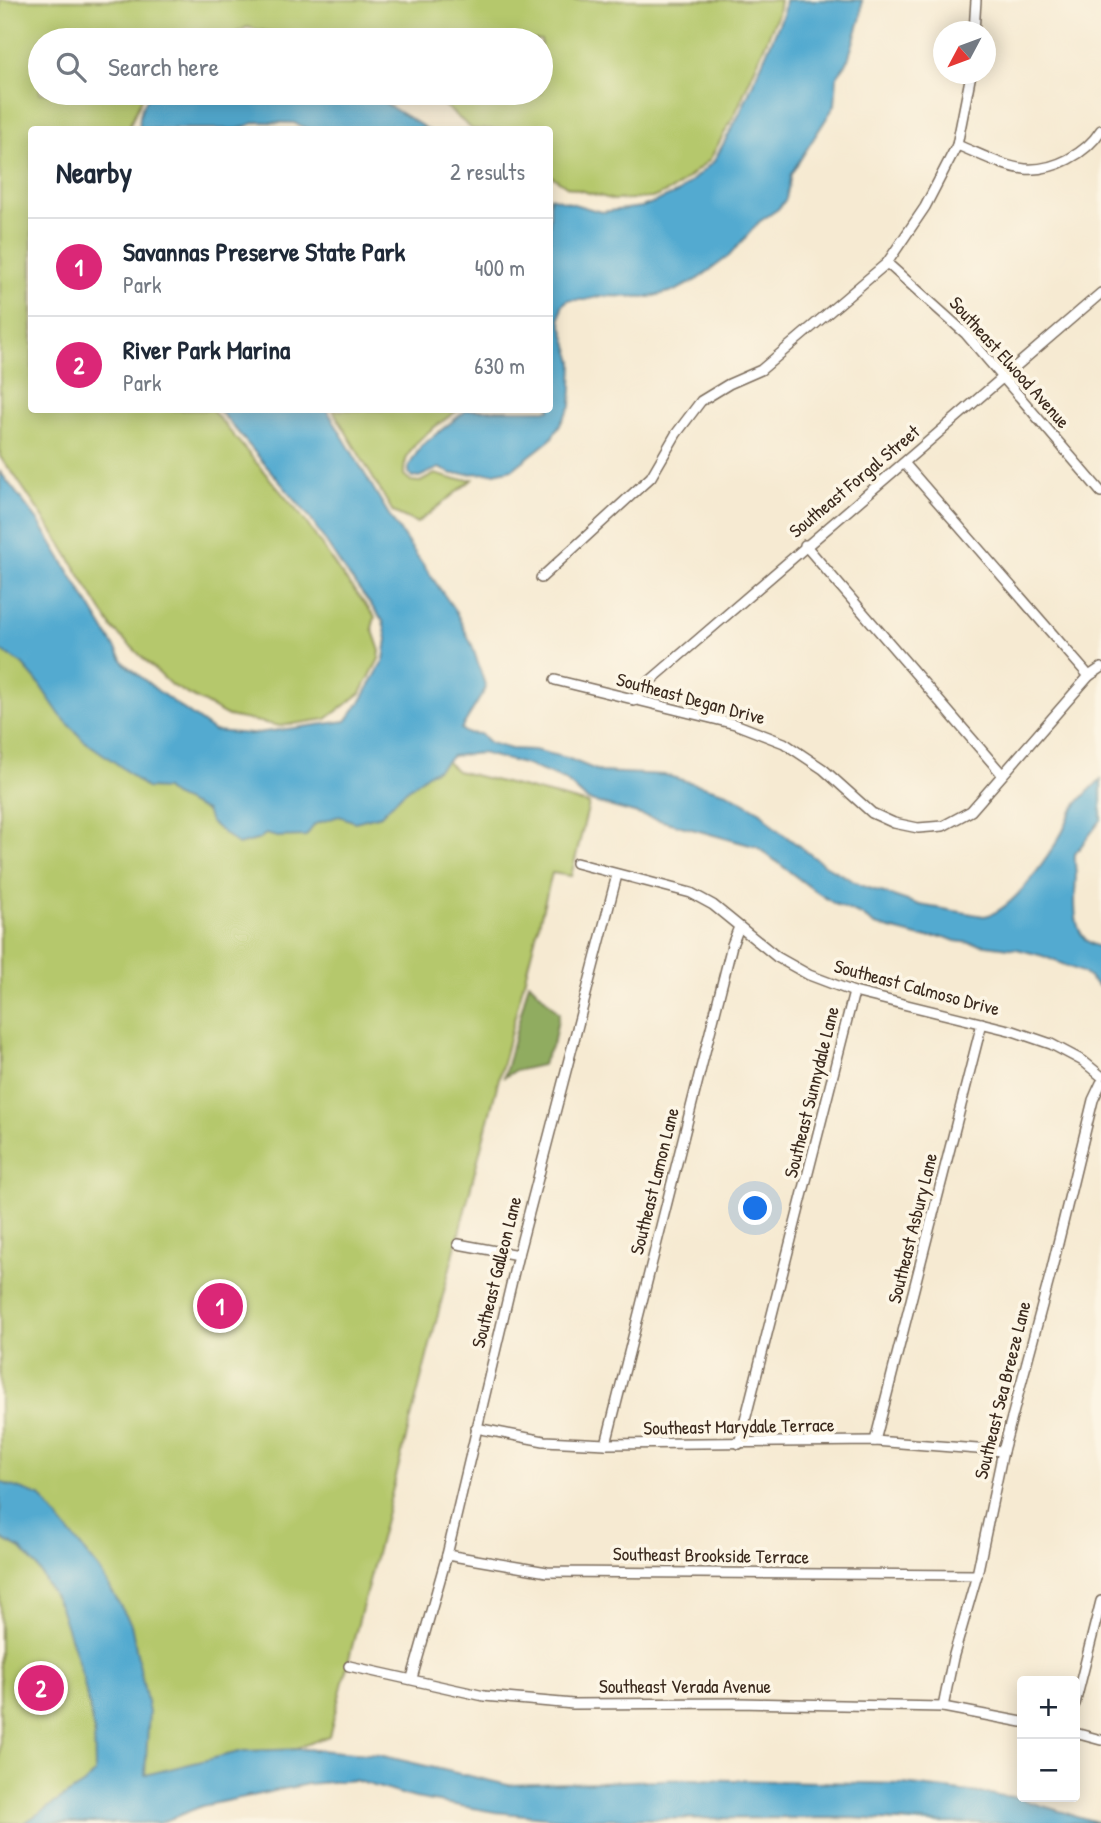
<!DOCTYPE html>
<html lang="en">
<head>
<meta charset="utf-8">
<style>
	:root { --surface:#fff; --page:#f6f6f7; --text:#1f2937; --muted:#747a83; --line:#e0e1e3; --accent:#db2777 }
	body { margin:0; font-family:"Patrick Hand",sans-serif; background:var(--page); color:var(--text) }
	.controls { position:absolute; right:21px; bottom:21px; display:grid; overflow:hidden; border-radius:7px; box-shadow:0 4px 18px #0003 }
	.controls button { width:63px; height:63px; display:grid; place-items:center; padding:0; border:0; border-bottom:2px solid var(--line); background:var(--surface); color:var(--text); font:35px sans-serif }
	.compass { position:absolute; left:933px; top:21px; width:63px; height:63px; border-radius:50%; background:var(--surface); box-shadow:0 4px 18px #0003; rotate:229deg }
	.you { position:absolute; left:756px; top:1209px; width:24px; height:24px; margin:-18px; border:5px solid #fff; border-radius:50%; background:#1a73e8; box-shadow:0 0 0 10px #1a73e833 }
	.badge { display:grid; place-items:center; width:46px; height:46px; border-radius:50%; background:var(--accent); color:#fff; font-size:23px; font-weight:700 }
	.pin { position:absolute; translate:-50% -50%; border:4px solid #fff; box-shadow:0 2px 7px #0006 }
	.list { margin:0; padding:0; list-style:none }
	h2 { display:flex; justify-content:space-between; align-items:center; height:91px; margin:0; padding:0 28px; font-size:30px }
	h2 small { font-size:23px; font-weight:400; color:var(--muted) }
	.list li { display:grid; grid-template-columns:46px 1fr auto; gap:21px; align-items:center; box-sizing:border-box; height:98px; padding:0 28px; border-top:2px solid var(--line) }
	.list b { display:block; font-size:26px; white-space:nowrap }
	.list p { margin:0; font-size:23px; white-space:nowrap; color:var(--muted) }
	.list em { font-size:23px; font-style:normal; color:var(--muted) }
	.icon { flex:none; width:38px; height:38px; fill:none; stroke:currentColor; stroke-width:2; stroke-linecap:round; stroke-linejoin:round }
	.map { position:relative; flex:none; width:1101px; height:1823px; overflow:hidden }
	.search { position:absolute; background:var(--surface); box-shadow:0 4px 18px #0003; left:28px; top:28px; width:525px; height:77px; display:flex; align-items:center; gap:18px; box-sizing:border-box; padding:0 24px; border-radius:38px; color:var(--muted); font-size:26px }
	.panel { position:absolute; background:var(--surface); box-shadow:0 4px 18px #0003; left:28px; top:126px; width:525px; height:287px; border-radius:7px }
	.map>svg:first-child { display:block }
	.green { fill:#b5c86c; stroke:#787945; stroke-width:2 }
	.forest { fill:#90ac60; stroke:#666b3f; stroke-width:2 }
	.water { fill:#53aad0; stroke:#476a77; stroke-width:2 }
	.lines { fill:none; stroke-linecap:round; stroke-linejoin:round }
	.street-casing { stroke:#7c6d5d; stroke-width:12 }
	.street { stroke:#fff; stroke-width:9 }
	.labels { text-anchor:middle; dominant-baseline:central; stroke-width:7; stroke-linejoin:round; paint-order:stroke }
	.street-label { font-size:19px; fill:#3b2a1e; stroke:#fcf5e5 }
</style>
</head>
<body>
<div class="map">
<svg width="1101" height="1823" viewBox="0 0 1101 1823">
	<rect width="100%" height="100%" fill="#fcf5e5"/>
	<filter id="ink" filterUnits="userSpaceOnUse"><feTurbulence type="fractalNoise" baseFrequency=".0143" numOctaves="2"/><feDisplacementMap in="SourceGraphic" scale="14" xChannelSelector="R" yChannelSelector="G"/><feConvolveMatrix kernelMatrix="1 2 1 2 8 2 1 2 1" color-interpolation-filters="sRGB"/></filter>
	<filter id="wash" filterUnits="userSpaceOnUse"><feTurbulence type="fractalNoise" baseFrequency=".00686" numOctaves="4" result="noise"/><feDisplacementMap in="SourceGraphic" scale="28" xChannelSelector="R" yChannelSelector="G"/><feGaussianBlur stdDeviation="1.57" result="paint"/><feColorMatrix in="noise" values="0 0 0 0 0 0 0 0 0 0 0 0 0 0 0 0 0 1.4 0 .05"/><feComposite in="paint" operator="in"/></filter>
	<g filter="url(#wash)">
		<rect width="100%" height="100%" fill="#f6ead2"/>
		<g class="green">
			<path d="M 0,0 L 780,0 L 778,14 L 736,112 L 710,159 L 676,188 L 652,198 L 614,200 L 568,187 L 550,175 L 550,130 L 472,129 L 429,93 L 541,93 L 541,40 L 302,40 L 247,27 L 223,40 L 40,40 L 40,93 L 144,93 L 128,129 L 32,130 L 32,410 L 212,410 L 303,518 L 339,571 L 375,617 L 372,628 L 380,651 L 379,659 L 361,693 L 326,719 L 280,726 L 228,716 L 171,685 L 113,629 L 61,544 L 13,473 L 0,457 Z"/>
			<path d="M 333,410 L 458,410 C 437,426 402,444 404,475 L 411,481 L 420,482 L 435,474 L 453,479 L 473,479 L 417,523 L 393,512 Z"/>
			<path d="M 0,544 L 213,789 L 423,741 L 457,771 L 589,804 L 571,876 L 552,873 L 329,1736 L 95,1823 L 0,1823 Z"/>
		</g>
		<path class="forest" d="M 529,982 L 559,1013 L 554,1041 L 542,1065 L 515,1071 L 504,1077 Z"/>
		<g class="water">
			<path d="M 785,0 L 862,0 L 861,17 L 847,63 L 837,76 L 835,105 L 791,174 L 786,199 L 778,209 L 759,222 L 729,256 L 698,279 L 677,290 L 650,297 L 602,296 L 585,300 L 568,300 L 562,305 L 560,319 L 573,362 L 571,406 L 551,439 L 513,469 L 494,473 L 453,474 L 439,468 L 419,477 L 412,477 L 409,473 L 409,466 L 421,446 L 467,410 L 550,410 L 550,197 L 601,212 L 642,207 L 679,192 L 714,161 L 740,113 L 783,15 Z"/>
			<path d="M 151,93 L 368,93 L 427,129 L 311,130 L 294,123 L 257,122 L 238,129 L 140,129 C 138,114 142,105 151,93 Z"/>
			<path d="M 219,410 L 327,410 L 392,520 L 456,612 L 472,645 L 486,688 L 461,729 L 466,733 L 480,734 L 490,743 L 511,749 L 534,750 L 567,758 L 601,772 L 665,775 L 727,793 L 761,812 L 775,828 L 823,864 L 860,885 L 920,905 L 984,916 C 1012,913 1050,855 1063,831 C 1066,825 1068,817 1072,811 C 1079,799 1091,789 1101,779 L 1101,820 L 1075,854 C 1074,862 1076,869 1076,876 C 1075,899 1069,942 1101,947 L 1101,988 L 1082,972 L 1043,956 L 1017,949 L 955,941 L 945,937 L 921,937 L 875,925 L 861,915 L 835,904 L 815,891 L 757,847 L 587,800 L 565,780 L 527,765 L 481,753 L 452,756 L 438,769 L 429,773 L 402,794 L 381,815 L 355,822 L 339,816 L 315,824 L 306,836 L 277,837 L 266,834 L 257,840 L 238,845 L 210,822 L 206,811 L 173,796 L 165,789 L 146,788 L 120,766 L 83,740 L 60,715 L 37,681 L 22,664 L 0,650 L 0,472 L 39,522 L 125,664 L 158,691 L 214,731 L 250,734 L 346,721 L 361,701 L 384,660 L 387,639 L 383,621 L 343,568 L 308,515 Z"/>
			<path d="M 0,1482 L 40,1496 L 99,1569 L 131,1624 L 149,1712 L 145,1775 L 243,1751 L 305,1749 L 379,1755 L 508,1785 L 691,1779 L 903,1784 L 1013,1797 L 1100,1823 L 932,1823 L 850,1818 L 563,1819 L 495,1812 L 415,1798 L 354,1780 L 308,1784 L 202,1806 L 160,1823 L 24,1823 L 84,1784 L 95,1773 L 94,1731 L 82,1674 L 60,1607 L 37,1567 L 21,1549 L 0,1538 Z"/>
		</g>
	</g>
	<g filter="url(#ink)">
		<g class="lines">
			<defs>
				<g id="street">
					<path d="M 974,32 L 976,0"/>
					<path d="M 957,145 C 978,153 1003,167 1025,169 C 1054,171 1086,154 1101,130"/>
					<path d="M 887,263 L 966,334 L 1101,492"/>
					<path d="M 904,463 L 1089,676"/>
					<path d="M 805,545 L 1002,774"/>
					<path d="M 541,578 L 651,477 L 676,434 L 701,401 L 729,384 L 761,370 L 887,263 L 925,207 L 957,145 L 971,74"/>
					<path d="M 555,680 L 735,724 L 784,743 L 823,769 L 872,813 L 894,823 L 918,828 L 943,826 L 971,811 L 1089,676 L 1101,668"/>
					<path d="M 634,701 L 643,687 L 1101,293"/>
					<path d="M 576,863 L 691,893 L 713,905 L 777,957 L 809,975 L 854,992 L 1013,1031 L 1051,1044 L 1083,1061 L 1101,1076"/>
					<path d="M 458,1244 L 518,1255"/>
					<path d="M 476,1428 L 544,1441 L 606,1444 L 875,1441 L 1003,1451"/>
					<path d="M 875,1441 L 982,1023"/>
					<path d="M 606,1444 L 732,945 L 739,927"/>
					<path d="M 739,1444 L 854,992"/>
					<path d="M 447,1555 L 547,1572 L 977,1575"/>
					<path d="M 349,1666 L 484,1696 L 573,1704 L 738,1703 L 943,1707 L 1022,1722"/>
					<path d="M 412,1678 L 447,1555 L 518,1255 L 617,875"/>
					<path d="M 1075,1704 L 1101,1601"/>
					<path d="M 943,1707 L 953,1658 L 977,1575 L 1003,1451 L 1051,1272 L 1093,1100 L 1101,1083"/>
					<path d="M 1075,1733 L 1101,1740"/>
				</g>
			</defs>
			<use href="#street" class="street-casing"/>
			<use href="#street" class="street"/>
		</g>
	</g>
	<g class="labels">
		<g class="street-label">
			<text transform="translate(1010 362) rotate(48)">Southeast Elwood Avenue</text>
			<text transform="translate(854 481) rotate(-40)">Southeast Forgal Street</text>
			<text transform="translate(691 698) rotate(15)">Southeast Degan Drive</text>
			<text transform="translate(917 987) rotate(15)">Southeast Calmoso Drive</text>
			<text transform="translate(811 1092) rotate(-76)">Southeast Sunnydale Lane</text>
			<text transform="translate(654 1181) rotate(-76)">Southeast Lamon Lane</text>
			<text transform="translate(912 1228) rotate(-76)">Southeast Asbury Lane</text>
			<text transform="translate(496 1272) rotate(-76)">Southeast Galleon Lane</text>
			<text transform="translate(1002 1390) rotate(-76)">Southeast Sea Breeze Lane</text>
			<text transform="translate(739 1426) rotate(-1)">Southeast Marydale Terrace</text>
			<text transform="translate(711 1555) rotate(1)">Southeast Brookside Terrace</text>
			<text x="685" y="1686">Southeast Verada Avenue</text>
		</g>
	</g>
</svg>
<div class="controls">
<button>+</button>
<button>−</button>
</div>
<svg class="compass" viewBox="-18 -18 36 36"><path d="M0-13l5 13h-10z" fill="#e53935"/><path d="M0 13l5-13h-10z" fill="#747a83"/></svg>
<div class="you"></div>
<div class="pin badge" style="left:220px;top:1306px">1</div>
<div class="pin badge" style="left:41px;top:1688px">2</div>
<div class="search"><svg class="icon" aria-label="search" viewBox="0 0 24 24"><circle cx="10" cy="10" r="6"/><path d="M15 15l6 6"/></svg>Search here</div>
<section class="panel">
<h2>Nearby<small>2 results</small></h2>
<ul class="list">
<li><span class="badge">1</span><div><b>Savannas Preserve State Park</b><p>Park</p></div><em>400 m</em></li>
<li><span class="badge">2</span><div><b>River Park Marina</b><p>Park</p></div><em>630 m</em></li>
</ul>
</section>
</div>
</body>
</html>
